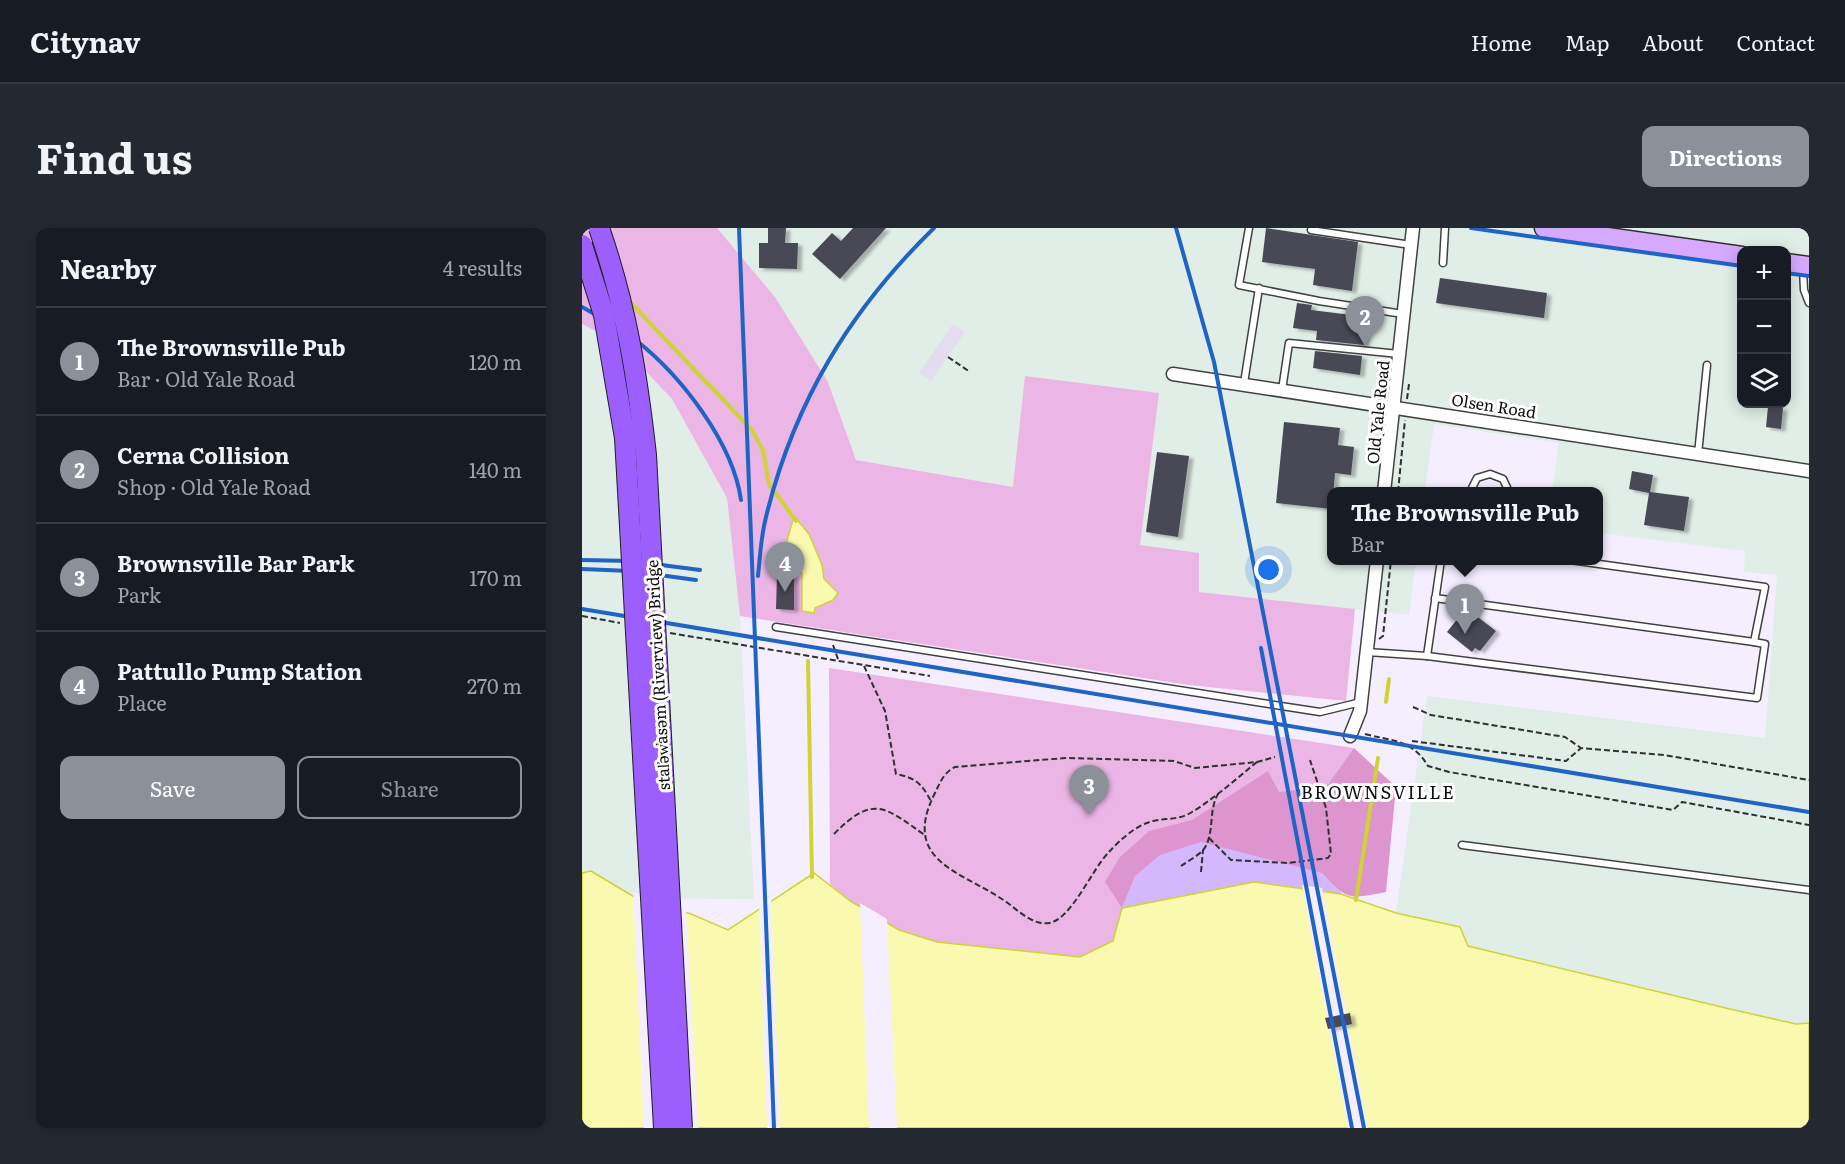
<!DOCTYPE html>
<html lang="en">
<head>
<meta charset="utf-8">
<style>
	:root { --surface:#171b24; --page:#242831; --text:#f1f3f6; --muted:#9ea1a6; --line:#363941; --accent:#8c9099 }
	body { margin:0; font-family:Literata,serif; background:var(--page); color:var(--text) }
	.controls { position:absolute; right:18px; top:18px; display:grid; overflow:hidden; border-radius:12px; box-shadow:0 3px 15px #0003 }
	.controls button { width:54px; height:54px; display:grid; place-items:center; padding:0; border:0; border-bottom:2px solid var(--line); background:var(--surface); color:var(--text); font:30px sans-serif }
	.you { position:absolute; left:687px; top:342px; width:21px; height:21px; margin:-15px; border:4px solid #fff; border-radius:50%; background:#1a73e8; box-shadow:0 0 0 9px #1a73e833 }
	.badge { display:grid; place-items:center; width:39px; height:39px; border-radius:50%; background:var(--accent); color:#fff; font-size:20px; font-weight:700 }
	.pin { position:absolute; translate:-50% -50px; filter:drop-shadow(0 2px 3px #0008) }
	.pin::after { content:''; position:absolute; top:32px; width:21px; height:18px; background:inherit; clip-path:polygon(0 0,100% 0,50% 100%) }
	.popup { position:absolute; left:745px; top:259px; width:276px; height:78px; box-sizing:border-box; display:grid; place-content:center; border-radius:12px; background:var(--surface); filter:drop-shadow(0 2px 4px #0005); font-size:20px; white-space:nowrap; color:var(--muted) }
	.popup b { font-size:22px; color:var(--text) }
	.popup::after { content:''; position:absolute; left:50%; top:100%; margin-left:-12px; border:12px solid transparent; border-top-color:var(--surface) }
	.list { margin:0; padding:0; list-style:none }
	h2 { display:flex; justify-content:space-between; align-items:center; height:78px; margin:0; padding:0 24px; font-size:26px }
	h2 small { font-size:20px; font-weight:400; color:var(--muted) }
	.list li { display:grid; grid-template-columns:39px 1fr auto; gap:18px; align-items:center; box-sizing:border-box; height:108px; padding:0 24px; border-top:2px solid var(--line) }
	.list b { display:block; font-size:22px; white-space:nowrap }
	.list p { margin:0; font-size:20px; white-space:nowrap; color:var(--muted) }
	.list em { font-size:20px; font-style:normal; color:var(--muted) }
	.actions { display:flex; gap:12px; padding:18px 24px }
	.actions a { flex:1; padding:14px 0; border:2px solid var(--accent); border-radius:12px; text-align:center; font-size:21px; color:var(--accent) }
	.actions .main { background:var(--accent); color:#fff }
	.icon { flex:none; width:33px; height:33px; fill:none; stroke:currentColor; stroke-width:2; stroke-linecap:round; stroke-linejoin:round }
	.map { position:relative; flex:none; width:1227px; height:900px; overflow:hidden; border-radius:12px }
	header { display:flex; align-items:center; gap:36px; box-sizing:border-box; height:84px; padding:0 30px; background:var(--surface); border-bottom:2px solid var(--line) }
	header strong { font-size:28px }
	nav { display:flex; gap:33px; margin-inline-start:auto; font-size:21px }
	.intro { display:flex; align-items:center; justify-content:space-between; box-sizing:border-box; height:144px; padding:0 36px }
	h1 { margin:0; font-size:42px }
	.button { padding:15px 27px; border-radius:12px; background:var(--accent); color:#fff; font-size:21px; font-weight:700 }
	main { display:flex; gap:36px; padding:0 36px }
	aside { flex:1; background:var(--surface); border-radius:12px; box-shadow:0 3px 15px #0003 }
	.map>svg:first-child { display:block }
	.industrial { fill:#e1ede7; fill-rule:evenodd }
	.green { fill:#ebb6e5 }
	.forest { fill:#dd95d0 }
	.sand { fill:#d4b8fd }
	.plaza { fill:#e4ddef }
	.water { fill:#f9f9b0; stroke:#cfd334; stroke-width:1.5 }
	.pier { fill:#f5eeff }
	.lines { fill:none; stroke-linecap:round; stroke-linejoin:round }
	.stream { stroke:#cfd334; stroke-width:4 }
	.building { fill:#4a4957; filter:url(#shadow) }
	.lane-casing { stroke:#414141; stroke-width:9 }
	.street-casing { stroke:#414141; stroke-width:15 }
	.secondary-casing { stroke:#303030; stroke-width:21 }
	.path { stroke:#303030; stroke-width:2; stroke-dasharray:6 3; stroke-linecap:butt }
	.lane { stroke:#fff; stroke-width:6 }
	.street { stroke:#fff; stroke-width:12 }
	.secondary { stroke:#d6a9ff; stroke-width:18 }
	.rail { stroke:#1f64c4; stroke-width:4 }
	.primary-bridge-casing { stroke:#1f1f1f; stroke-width:22; stroke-linecap:butt }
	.primary-bridge { stroke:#9c5ffe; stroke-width:20 }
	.labels { text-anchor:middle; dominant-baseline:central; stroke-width:6; stroke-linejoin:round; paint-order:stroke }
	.street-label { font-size:16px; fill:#0e0e0e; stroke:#fff }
	.neighbourhood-label { font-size:18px; letter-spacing:1.5px; fill:#0e0e0e; stroke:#fff }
</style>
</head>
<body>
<header>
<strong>Citynav</strong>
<nav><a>Home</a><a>Map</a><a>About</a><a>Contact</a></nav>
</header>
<div class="intro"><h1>Find us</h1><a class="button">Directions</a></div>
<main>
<aside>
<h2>Nearby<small>4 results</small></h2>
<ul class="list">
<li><span class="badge">1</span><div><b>The Brownsville Pub</b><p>Bar · Old Yale Road</p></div><em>120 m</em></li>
<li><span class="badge">2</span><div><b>Cerna Collision</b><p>Shop · Old Yale Road</p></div><em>140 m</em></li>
<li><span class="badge">3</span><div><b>Brownsville Bar Park</b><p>Park</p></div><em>170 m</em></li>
<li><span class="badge">4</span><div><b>Pattullo Pump Station</b><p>Place</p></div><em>270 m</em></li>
</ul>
<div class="actions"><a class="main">Save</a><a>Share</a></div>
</aside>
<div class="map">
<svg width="1227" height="900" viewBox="0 0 1227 900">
	<defs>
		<filter id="shadow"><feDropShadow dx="4.5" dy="2.5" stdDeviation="1.5" flood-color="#0004"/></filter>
	</defs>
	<rect width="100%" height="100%" fill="#f5eeff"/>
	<g class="industrial">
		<path d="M 135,0 L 1227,0 L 1227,795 L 1214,796 L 1148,781 L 885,718 L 877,699 L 814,685 L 845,468 L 1183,510 L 1195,347 L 1162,344 L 1163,323 L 1017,305 L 1016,264 L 970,263 L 977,215 L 852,196 L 843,263 L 750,264 L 750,332 L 834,333 L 827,387 L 617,364 L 558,317 L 431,259 L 274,232 L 246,154 L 193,69 ZM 1160,22 L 1204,22 L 1204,176 L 1160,176 Z"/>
		<path d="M 0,96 L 37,114 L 90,171 L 145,270 L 158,388 L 172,671 L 54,670 L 9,643 L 0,645 Z"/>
	</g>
	<g class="green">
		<path d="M 0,0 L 135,0 L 193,69 L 246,154 L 274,232 L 431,259 L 443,148 L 577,165 L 558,317 L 617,325 L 617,364 L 773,381 L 764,473 L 607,457 L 158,388 L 145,270 L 90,171 L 37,115 L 0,96 Z"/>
		<path d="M 247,440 L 772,520 L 759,666 L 672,654 L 540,680 L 531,713 L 498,729 L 355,714 L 317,702 L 268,673 L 248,656 Z"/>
	</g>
	<path class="forest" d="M 772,520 L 814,559 L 804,664 C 767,671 766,673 740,645 L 553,648 L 540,680 L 523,654 L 538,629 L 567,603 L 610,592 L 686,543 L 697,564 L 745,558 Z"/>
	<path class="sand" d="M 619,614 L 740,645 L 759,666 L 672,654 L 540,680 L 553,648 L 578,627 Z"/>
	<path class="plaza" d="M 371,96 L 383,104 L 349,153 L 337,145 Z"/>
	<g class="water">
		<path d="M 212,288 L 227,306 L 240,337 L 242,351 L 256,365 L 251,372 L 233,380 L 232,385 L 220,383 L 220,345 L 206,344 L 205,313 Z"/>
		<path d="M 9,643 L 54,670 L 109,686 L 146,702 L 232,645 L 268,673 L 317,702 L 355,714 L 498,729 L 531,713 L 540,680 L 672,654 L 759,666 L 814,685 L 878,699 L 886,718 L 1148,781 L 1214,796 L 1227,795 L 1227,900 L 0,900 L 0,645 Z"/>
	</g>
	<g class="pier">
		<path d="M 720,657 L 740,660 L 786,900 L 766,900 Z"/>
		<path d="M 51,664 L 104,681 L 116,900 L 62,900 Z"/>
		<path d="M 189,671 L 198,900 L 185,900 L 177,679 Z"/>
		<path d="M 278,675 L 305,691 L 315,900 L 287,900 Z"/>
	</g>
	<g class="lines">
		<g class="stream">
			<path d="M 46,72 L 169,201 L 181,222 L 187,256 L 214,293"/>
			<path d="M 226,433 L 230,649"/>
			<path d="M 804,474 L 807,451"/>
			<path d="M 774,672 L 796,530"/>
		</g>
	</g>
	<g class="building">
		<path d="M 186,0 L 204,0 L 203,15 L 216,15 L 215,41 L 177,40 L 177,15 L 186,15 Z"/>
		<path d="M 271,0 L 304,0 L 258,51 L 230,26 L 250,5 L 259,13 Z"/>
		<path d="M 684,0 L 776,14 L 770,63 L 731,57 L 733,41 L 680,34 Z"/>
		<path d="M 858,50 L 965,65 L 962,90 L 854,75 Z"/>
		<path d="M 715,75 L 730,77 L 729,82 L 786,89 L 782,117 L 734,112 L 735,103 L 711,100 Z"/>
		<path d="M 733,123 L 780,128 L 778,147 L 731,140 Z"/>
		<path d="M 1186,179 L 1201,180 L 1199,201 L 1184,199 Z"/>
		<path d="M 702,194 L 758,200 L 756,217 L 772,219 L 769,247 L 753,245 L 750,281 L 694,275 Z"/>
		<path d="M 575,224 L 607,228 L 596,309 L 564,304 Z"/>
		<path d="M 1050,243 L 1071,247 L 1068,264 L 1107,269 L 1102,303 L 1062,297 L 1067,265 L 1047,261 Z"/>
		<path d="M 195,346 L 212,347 L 212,382 L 194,381 Z"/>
		<path d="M 884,380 L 914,403 L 898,423 L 893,420 L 890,424 L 865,404 Z"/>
		<path d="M 768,785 L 770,796 L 746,801 L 743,790 Z"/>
	</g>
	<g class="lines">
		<defs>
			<g id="lane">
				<path d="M 667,0 L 657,57 L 737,73 L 821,86"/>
				<path d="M 729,2 L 829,17"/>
				<path d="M 861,35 L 863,0"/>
				<path d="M 1221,41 L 1222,62 L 1227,75"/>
				<path d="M 662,155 L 677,60"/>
				<path d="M 700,162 L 707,115 L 817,126"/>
				<path d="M 1116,226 L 1125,137"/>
				<path d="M 888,264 L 895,250 L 908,246 L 921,251 L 927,264"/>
				<path d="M 853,370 L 1172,414"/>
				<path d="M 194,399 L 738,484 L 779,474"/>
				<path d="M 785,424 L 845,428 L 1175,470 L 1183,416 L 1172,414 L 1183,359 L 988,332"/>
				<path d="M 845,428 L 859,332"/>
				<path d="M 880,617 L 1227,662"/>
			</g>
			<g id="street">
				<path d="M 591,146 L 1227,243"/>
				<path d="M 802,264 L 831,0"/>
				<path d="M 768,508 L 778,483 L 795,332"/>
			</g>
			<g id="secondary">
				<path d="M 962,0 L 1160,28"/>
				<path d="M 1204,35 L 1227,38"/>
			</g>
		</defs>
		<use href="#lane" class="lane-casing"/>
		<use href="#street" class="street-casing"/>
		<use href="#secondary" class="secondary-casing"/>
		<g class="path">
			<path d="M 366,129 L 388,144"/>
			<path d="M 825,171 L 827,156"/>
			<path d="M 816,264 L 823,192"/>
			<path d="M 0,388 L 38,395"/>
			<path d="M 88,405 L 348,448"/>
			<path d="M 797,411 L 801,408 L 809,332"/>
			<path d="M 251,417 L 257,434"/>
			<path d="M 282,438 L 303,483 L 314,546 C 334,550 339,555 349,573"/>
			<path d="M 831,479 L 849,487 L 983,509 L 999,520 L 1082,527 L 1227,552"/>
			<path d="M 783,506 C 809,513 830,511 846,538 L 867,544 L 1091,582 L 1100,574 L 1227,597"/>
			<path d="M 830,513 L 984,533 L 999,520"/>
			<path d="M 675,534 C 654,551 633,570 610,584 C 598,592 584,590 571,593 C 554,597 538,612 527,624 C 510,641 489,692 467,695 C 449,698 433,679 420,671 C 377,643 320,632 352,567 C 358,555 361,545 373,539 L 483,530 L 592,533 L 613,540 L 675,534 L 693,529"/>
			<path d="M 252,606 C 292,565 304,580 344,608"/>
			<path d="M 627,610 L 649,632 L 706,635 L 746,630 L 749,626 L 744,580 L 728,532"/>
			<path d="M 599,638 C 606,633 616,628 622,621 C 633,605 626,583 636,566"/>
			<path d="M 619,644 L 621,622"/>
		</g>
		<use href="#lane" class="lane"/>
		<use href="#street" class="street"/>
		<use href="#secondary" class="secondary"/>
		<g class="rail">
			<path d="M 157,0 L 192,900"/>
			<path d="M 594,0 L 632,134 L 782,900"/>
			<path d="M 889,0 L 1160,38"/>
			<path d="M 1204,45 L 1227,48"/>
			<path d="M 0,79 C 18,89 39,100 55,113 C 100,149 151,215 159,272"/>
			<path d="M 0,332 L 49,333 L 118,342"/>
			<path d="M 0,341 L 48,343 L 114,352"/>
			<path d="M 176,348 C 178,329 179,308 184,289 C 212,174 268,82 352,0"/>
			<path d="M 0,381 L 1227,584"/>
			<path d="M 679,420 L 770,900"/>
		</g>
		<defs>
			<g id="primary-bridge">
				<path d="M 17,0 C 44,78 55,146 64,227 L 100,900"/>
				<path d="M 0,17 L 22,87 L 43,210 L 82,900"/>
			</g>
		</defs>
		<use href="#primary-bridge" class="primary-bridge-casing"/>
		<use href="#primary-bridge" class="primary-bridge"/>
	</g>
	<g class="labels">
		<g class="street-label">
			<text transform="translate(912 177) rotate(9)">Olsen Road</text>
			<text transform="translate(795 184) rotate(-84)">Old Yale Road</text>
			<text transform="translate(75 447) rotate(-93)">stal̕əw̓asəm (Riverview) Bridge</text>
		</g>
		<g class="neighbourhood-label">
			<text x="796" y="563">BROWNSVILLE</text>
		</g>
	</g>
</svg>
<div class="controls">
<button>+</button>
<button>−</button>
<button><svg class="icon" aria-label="layers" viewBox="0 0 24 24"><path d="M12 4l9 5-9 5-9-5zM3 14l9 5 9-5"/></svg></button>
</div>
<div class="you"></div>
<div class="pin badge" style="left:883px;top:406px">1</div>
<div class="popup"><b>The Brownsville Pub</b>Bar</div>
<div class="pin badge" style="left:783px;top:118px">2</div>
<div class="pin badge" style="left:507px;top:587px">3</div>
<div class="pin badge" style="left:203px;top:364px">4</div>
</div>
</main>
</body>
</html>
